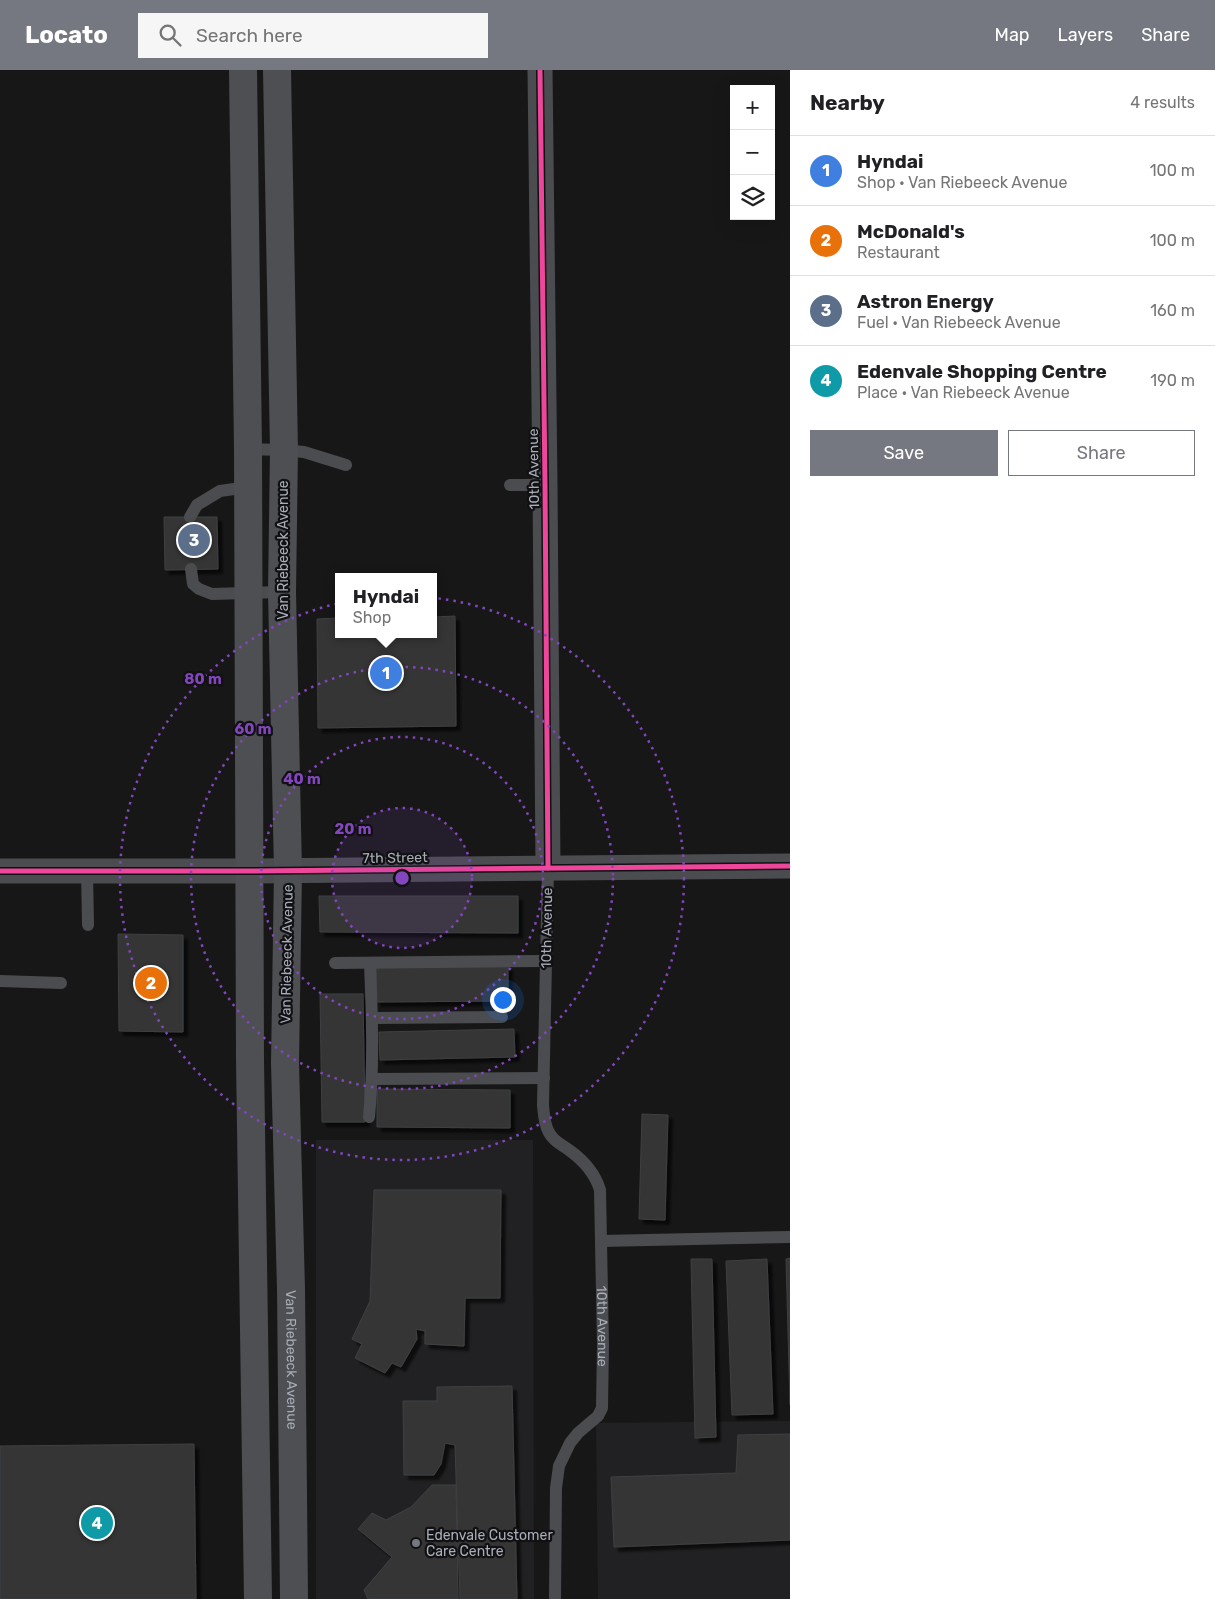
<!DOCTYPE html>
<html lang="en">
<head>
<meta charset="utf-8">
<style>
	:root { --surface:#fff; --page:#f6f6f6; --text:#202124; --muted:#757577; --line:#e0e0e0; --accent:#757880 }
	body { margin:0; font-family:Rubik,sans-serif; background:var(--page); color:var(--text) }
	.controls { position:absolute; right:15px; top:15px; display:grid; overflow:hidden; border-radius:0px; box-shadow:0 5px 20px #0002 }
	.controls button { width:45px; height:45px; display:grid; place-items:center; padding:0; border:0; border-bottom:1px solid var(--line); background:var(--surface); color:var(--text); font:25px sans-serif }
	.you { position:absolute; left:502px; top:929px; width:18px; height:18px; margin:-12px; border:4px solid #fff; border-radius:50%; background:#1a73e8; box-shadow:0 0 0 8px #1a73e833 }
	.badge { display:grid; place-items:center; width:32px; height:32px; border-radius:50%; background:var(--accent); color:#fff; font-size:16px; font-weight:700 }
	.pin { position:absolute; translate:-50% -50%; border:2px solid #fff; box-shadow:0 1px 5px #0006 }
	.popup { position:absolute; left:335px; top:503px; width:102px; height:65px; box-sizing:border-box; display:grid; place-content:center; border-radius:0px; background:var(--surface); filter:drop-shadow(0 1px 4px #0005); font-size:16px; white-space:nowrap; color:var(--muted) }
	.popup b { font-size:19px; color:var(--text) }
	.popup::after { content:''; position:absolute; left:50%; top:100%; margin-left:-10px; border:10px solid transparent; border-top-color:var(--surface) }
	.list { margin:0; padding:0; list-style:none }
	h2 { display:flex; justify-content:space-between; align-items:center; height:65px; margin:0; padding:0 20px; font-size:21px }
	h2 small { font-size:16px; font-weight:400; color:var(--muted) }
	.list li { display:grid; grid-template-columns:32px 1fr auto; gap:15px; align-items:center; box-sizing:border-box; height:70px; padding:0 20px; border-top:1px solid var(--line) }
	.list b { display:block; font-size:19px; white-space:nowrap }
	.list p { margin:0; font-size:16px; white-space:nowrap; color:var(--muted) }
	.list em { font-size:16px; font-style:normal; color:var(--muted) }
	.actions { display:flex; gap:10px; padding:15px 20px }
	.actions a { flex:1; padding:11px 0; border:1px solid var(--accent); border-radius:0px; text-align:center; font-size:18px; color:var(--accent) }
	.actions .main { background:var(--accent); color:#fff }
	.icon { flex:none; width:28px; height:28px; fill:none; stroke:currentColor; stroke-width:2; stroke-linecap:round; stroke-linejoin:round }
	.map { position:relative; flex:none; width:790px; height:1529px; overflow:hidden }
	header { display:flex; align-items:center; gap:30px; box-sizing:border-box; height:70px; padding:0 25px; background:var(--accent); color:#fff }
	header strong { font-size:24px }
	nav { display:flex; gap:28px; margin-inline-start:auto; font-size:18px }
	.search { width:350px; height:45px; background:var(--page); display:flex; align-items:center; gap:12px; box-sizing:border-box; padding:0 18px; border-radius:0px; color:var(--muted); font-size:19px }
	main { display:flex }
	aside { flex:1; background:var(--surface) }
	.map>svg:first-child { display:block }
	.built { fill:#212123 }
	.building { fill:#353536; stroke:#3f4043; filter:url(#shadow) }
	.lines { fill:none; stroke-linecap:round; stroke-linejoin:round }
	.service { stroke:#4b4c50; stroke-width:12 }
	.minor { stroke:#4b4c50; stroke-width:25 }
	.primary { stroke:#4d4f52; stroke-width:28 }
	.cycleway-casing { stroke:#111113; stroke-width:8 }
	.cycleway { stroke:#ed469a; stroke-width:5 }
	.ring { fill:none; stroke:#8446be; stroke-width:2.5; stroke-dasharray:2.5 5 }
	.poi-dot { fill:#757880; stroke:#111113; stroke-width:2 }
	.labels { text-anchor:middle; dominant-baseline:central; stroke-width:4.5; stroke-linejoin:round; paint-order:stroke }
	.street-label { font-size:14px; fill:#a8adb8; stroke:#111113 }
	.poi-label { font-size:14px; fill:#a8adb8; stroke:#111113; text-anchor:start }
	.centre { fill:#8446be; stroke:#111113; stroke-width:2.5 }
	.ring-label { font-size:15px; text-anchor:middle; font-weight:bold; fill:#8446be; stroke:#111113; stroke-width:4.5; stroke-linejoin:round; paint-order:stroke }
</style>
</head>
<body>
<header>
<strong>Locato</strong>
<div class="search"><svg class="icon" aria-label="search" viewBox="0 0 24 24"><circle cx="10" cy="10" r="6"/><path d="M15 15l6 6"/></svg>Search here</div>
<nav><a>Map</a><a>Layers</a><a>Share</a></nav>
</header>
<main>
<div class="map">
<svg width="790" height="1529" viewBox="0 0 790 1529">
	<defs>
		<filter id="shadow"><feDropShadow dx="4.5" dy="4.5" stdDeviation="1" flood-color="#0009"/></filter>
	</defs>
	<rect width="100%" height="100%" fill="#171717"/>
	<g class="built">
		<path d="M 316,1070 L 533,1070 L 534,1529 L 316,1529 Z"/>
		<path d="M 790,1351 L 790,1529 L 598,1529 L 596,1353 Z"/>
	</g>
	<g class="building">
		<path d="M 164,447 L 217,447 L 218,499 L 165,500 Z"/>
		<path d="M 455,546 L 456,656 L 318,658 L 317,549 L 338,548 L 338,564 L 434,564 L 434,547 Z"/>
		<path d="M 319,826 L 518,826 L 518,863 L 320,862 Z"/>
		<path d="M 118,864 L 183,865 L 183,962 L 119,961 Z"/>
		<path d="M 508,896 L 508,931 L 376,932 L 376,898 Z"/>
		<path d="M 320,924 L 363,924 L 365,1052 L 322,1052 Z"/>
		<path d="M 514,959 L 515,987 L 380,990 L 379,962 Z"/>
		<path d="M 377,1019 L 510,1020 L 510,1058 L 377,1057 Z"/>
		<path d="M 642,1044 L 668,1045 L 665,1150 L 639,1149 Z"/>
		<path d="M 374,1120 L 501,1120 L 500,1228 L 465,1228 L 464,1276 L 425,1274 L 425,1261 L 416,1259 L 417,1269 L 401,1297 L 392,1293 L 385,1303 L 355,1288 L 362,1274 L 352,1269 L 370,1231 Z"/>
		<path d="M 790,1188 L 790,1335 L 786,1189 Z"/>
		<path d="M 691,1189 L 712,1189 L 716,1367 L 695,1368 Z"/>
		<path d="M 767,1189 L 773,1344 L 732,1345 L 726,1191 Z"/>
		<path d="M 512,1316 L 517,1529 L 460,1529 L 455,1375 L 445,1373 L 441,1394 L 434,1405 L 404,1405 L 403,1331 L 437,1331 L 437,1317 Z"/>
		<path d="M 790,1364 L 790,1470 L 614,1477 L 611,1407 L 736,1403 L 738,1365 Z"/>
		<path d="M 194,1374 L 196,1529 L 0,1529 L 0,1376 Z"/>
		<path d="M 432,1415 L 456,1415 L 458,1529 L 368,1529 L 364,1520 L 392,1487 L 358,1459 L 372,1443 L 386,1450 L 411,1437 Z"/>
	</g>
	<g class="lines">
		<g class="service">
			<path d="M 248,379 L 284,380 L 304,382 L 346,395"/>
			<path d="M 510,415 L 545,415"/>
			<path d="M 190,447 L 197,435 L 220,421 L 248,417"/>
			<path d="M 191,499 L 193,514 L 199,519 L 212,524 L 282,522"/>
			<path id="s1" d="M 548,798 L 543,1035 C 544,1046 545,1060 553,1068 C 557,1073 564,1076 569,1080 C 583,1090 595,1103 600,1120 L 603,1275 L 602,1338 L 598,1346 L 578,1363 L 570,1373 L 559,1396 L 556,1418 L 555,1529"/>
			<path d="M 87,801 L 88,855"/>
			<path d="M 335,893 L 546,891"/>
			<path d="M 0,911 L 61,913"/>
			<path d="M 372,948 L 502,947"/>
			<path d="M 372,1009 L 544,1008"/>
			<path d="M 369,1047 C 374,995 372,944 370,893"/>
			<path d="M 601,1171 L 790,1167"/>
		</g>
		<g class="minor">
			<path d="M 540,0 L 545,415 L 548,798"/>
			<path d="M 0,801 L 251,801 L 790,796"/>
		</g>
		<g class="primary">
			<path d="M 243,0 L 248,379 L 250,990 L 258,1529"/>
			<path id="s2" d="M 277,0 L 284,380 L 282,522 L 288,801 L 285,993 L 291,1219 L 294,1529"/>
		</g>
		<defs>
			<g id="cycleway">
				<path d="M 540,0 L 545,415 L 548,798"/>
				<path d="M 0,801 L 251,801 L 790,796"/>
			</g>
		</defs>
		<use href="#cycleway" class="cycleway-casing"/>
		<use href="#cycleway" class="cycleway"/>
	</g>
	<circle cx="402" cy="808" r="70" fill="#8446be" fill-opacity=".12"/>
	<g class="ring">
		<circle cx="402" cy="808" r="70"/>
		<circle cx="402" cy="808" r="141"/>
		<circle cx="402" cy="808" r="211"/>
		<circle cx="402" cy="808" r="282"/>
	</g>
	<circle class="poi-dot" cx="416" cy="1473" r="5"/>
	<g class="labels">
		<g class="street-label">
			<text transform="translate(534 399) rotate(-91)">10th Avenue</text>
			<text transform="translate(283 480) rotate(-90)">Van Riebeeck Avenue</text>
			<text transform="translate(395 788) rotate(-1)">7th Street</text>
			<text transform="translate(547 858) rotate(-89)">10th Avenue</text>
			<text transform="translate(287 884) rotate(-89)">Van Riebeeck Avenue</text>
			<text stroke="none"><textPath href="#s1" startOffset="480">10th Avenue</textPath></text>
			<text stroke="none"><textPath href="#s2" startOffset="1290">Van Riebeeck Avenue</textPath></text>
		</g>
		<g class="poi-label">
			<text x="426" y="1465">Edenvale Customer<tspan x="426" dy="16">Care Centre</tspan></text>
		</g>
	</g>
	<circle cx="402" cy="808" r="8" class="centre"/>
	<g class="ring-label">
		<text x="203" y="614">80 m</text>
		<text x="253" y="664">60 m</text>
		<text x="302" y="714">40 m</text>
		<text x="353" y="764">20 m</text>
	</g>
</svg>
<div class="controls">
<button>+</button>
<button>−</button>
<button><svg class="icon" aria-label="layers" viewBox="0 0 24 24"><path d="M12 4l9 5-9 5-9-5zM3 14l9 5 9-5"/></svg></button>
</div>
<div class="you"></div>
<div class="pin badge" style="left:386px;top:603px;background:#3f7fe0">1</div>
<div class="popup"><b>Hyndai</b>Shop</div>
<div class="pin badge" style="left:151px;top:913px;background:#e8710a">2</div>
<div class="pin badge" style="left:194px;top:470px;background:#5c6f8a">3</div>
<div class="pin badge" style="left:97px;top:1453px;background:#0f9aa8">4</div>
</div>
<aside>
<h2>Nearby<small>4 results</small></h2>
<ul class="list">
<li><span class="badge" style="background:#3f7fe0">1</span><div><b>Hyndai</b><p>Shop · Van Riebeeck Avenue</p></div><em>100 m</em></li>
<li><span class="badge" style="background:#e8710a">2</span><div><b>McDonald's</b><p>Restaurant</p></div><em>100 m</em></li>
<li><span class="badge" style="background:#5c6f8a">3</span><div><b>Astron Energy</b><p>Fuel · Van Riebeeck Avenue</p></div><em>160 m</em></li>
<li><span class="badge" style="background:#0f9aa8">4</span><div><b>Edenvale Shopping Centre</b><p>Place · Van Riebeeck Avenue</p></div><em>190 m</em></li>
</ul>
<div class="actions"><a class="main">Save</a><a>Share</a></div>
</aside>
</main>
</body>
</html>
